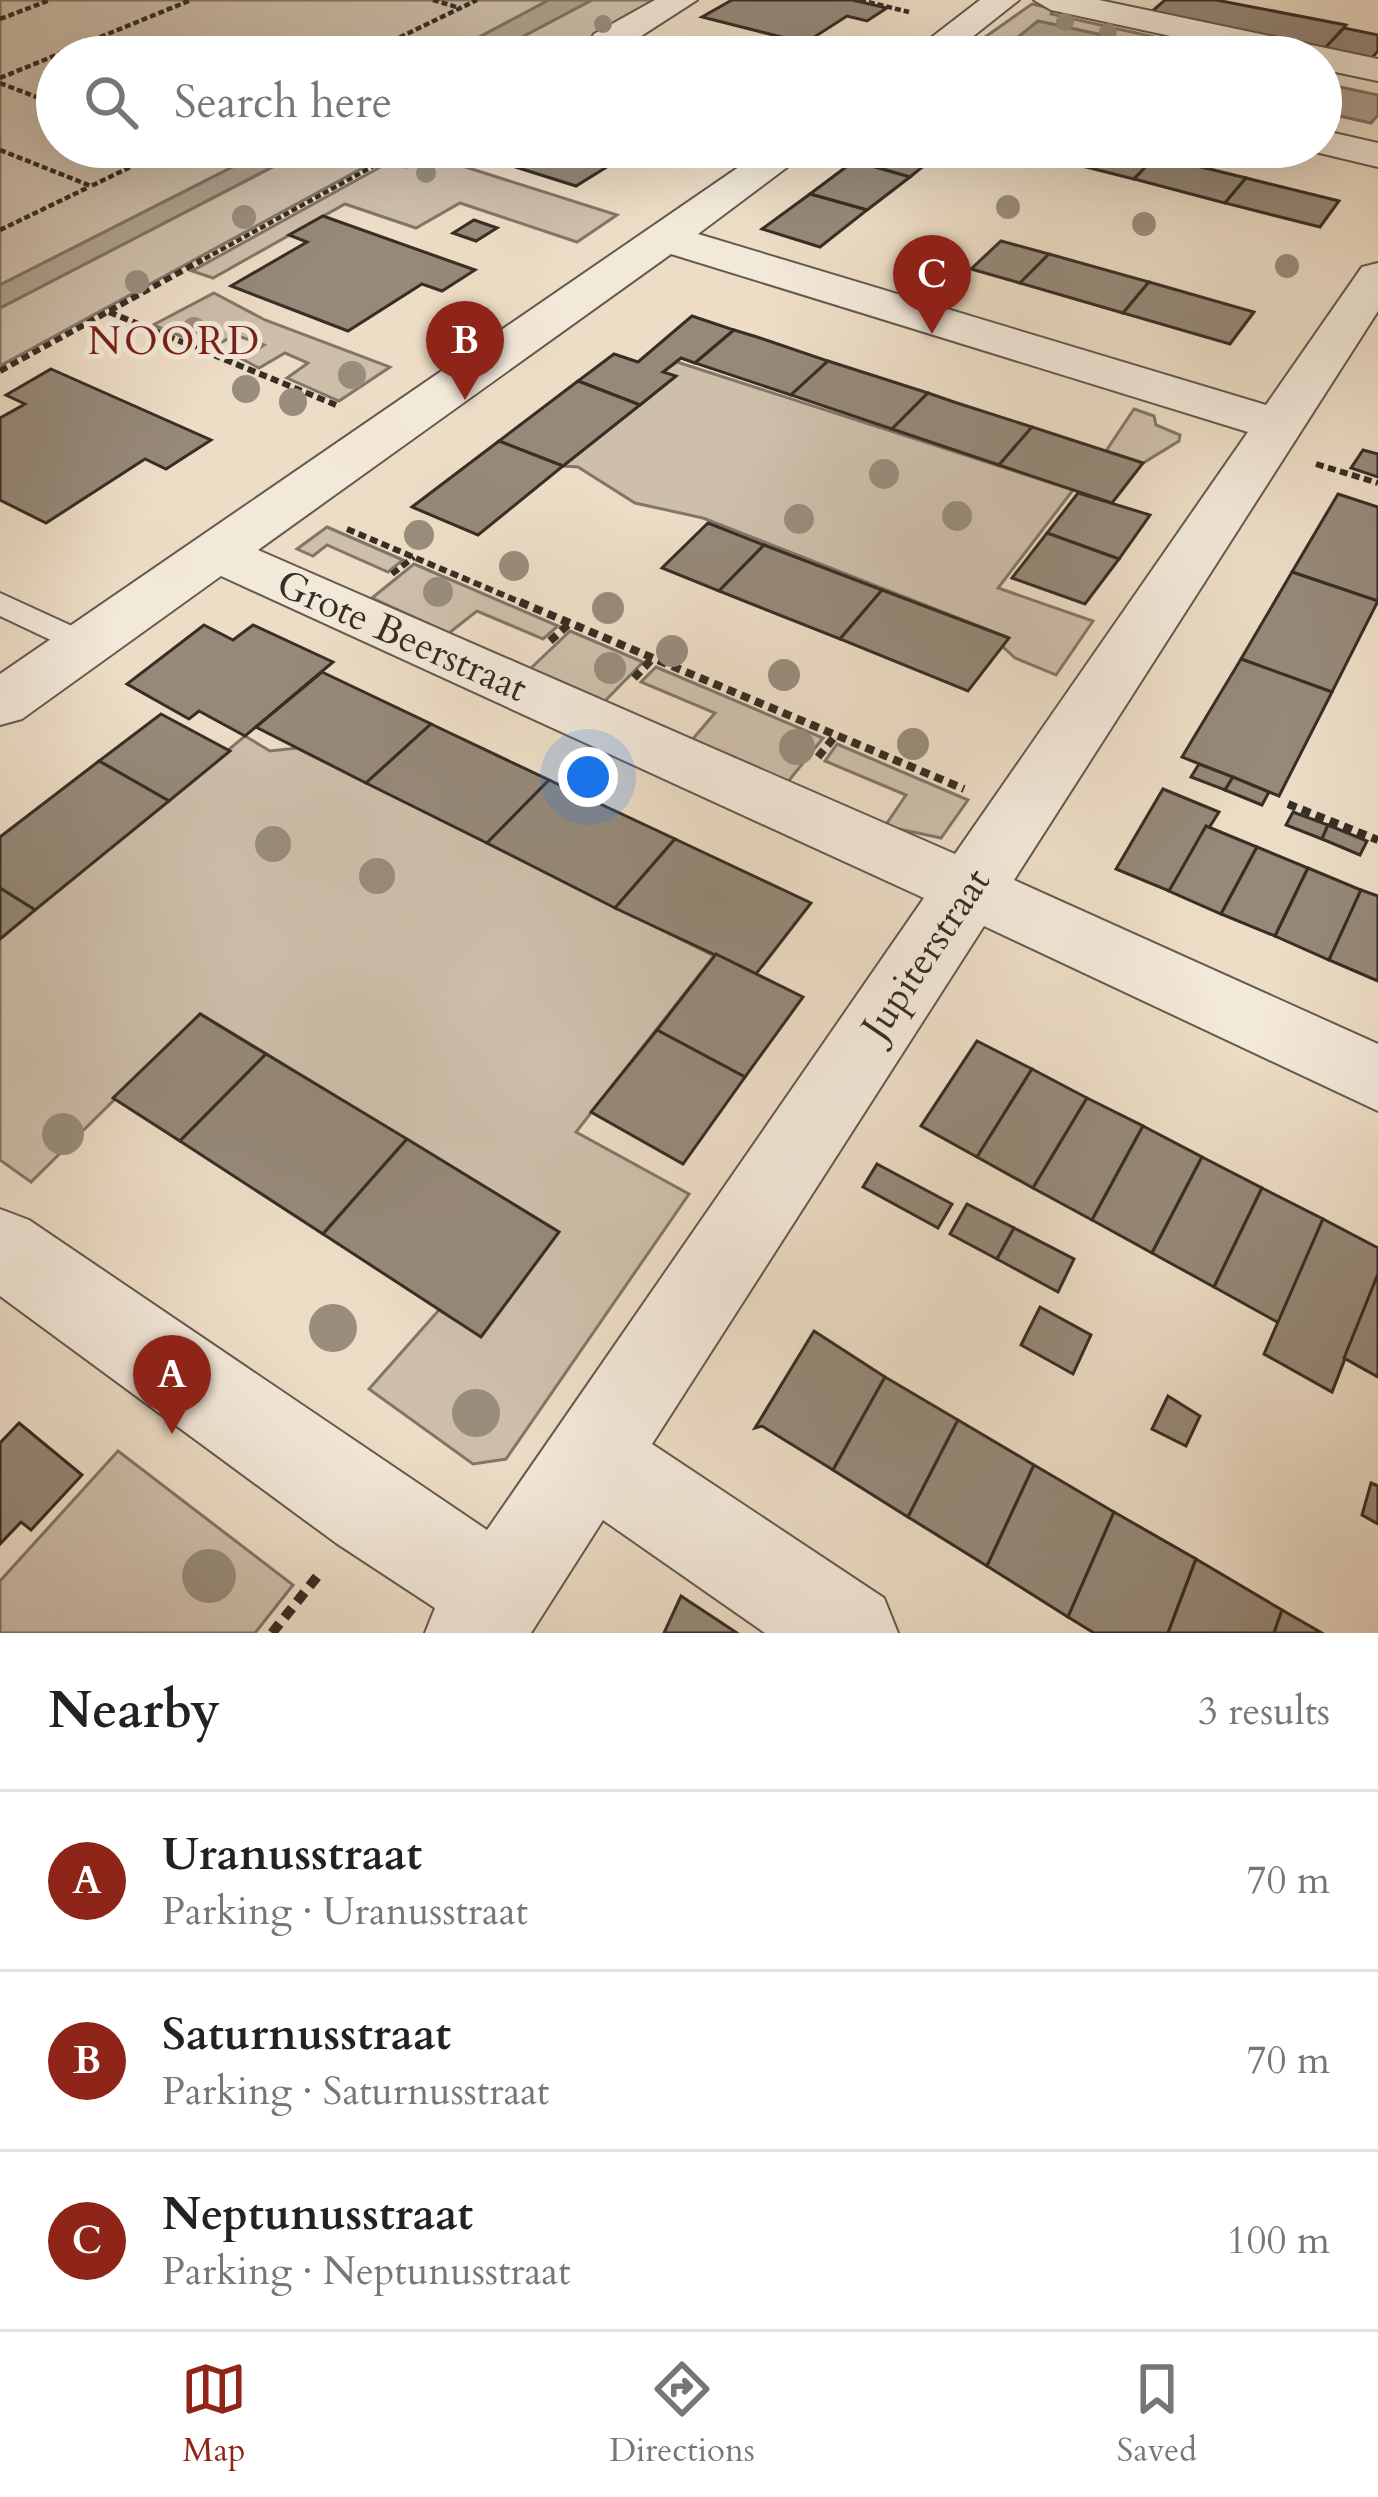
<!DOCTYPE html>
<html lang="en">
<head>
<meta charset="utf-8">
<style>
	:root { --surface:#fff; --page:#f2f2f2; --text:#222; --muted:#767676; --line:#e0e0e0; --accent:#8f2418 }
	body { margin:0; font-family:Cardo,serif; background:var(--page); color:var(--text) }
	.you { position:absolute; left:588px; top:777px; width:42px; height:42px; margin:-30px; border:9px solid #fff; border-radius:50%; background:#1a73e8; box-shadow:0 0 0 18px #1a73e833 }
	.badge { display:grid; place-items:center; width:78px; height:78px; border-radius:50%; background:var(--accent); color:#fff; font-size:39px; font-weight:700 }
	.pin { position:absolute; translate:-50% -99px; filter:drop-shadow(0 3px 6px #0008) }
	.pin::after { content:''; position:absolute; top:63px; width:42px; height:36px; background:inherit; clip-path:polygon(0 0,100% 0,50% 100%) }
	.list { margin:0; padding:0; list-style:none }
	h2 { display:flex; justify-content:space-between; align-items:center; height:156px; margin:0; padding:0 48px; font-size:51px }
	h2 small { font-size:39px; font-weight:400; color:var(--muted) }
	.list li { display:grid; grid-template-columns:78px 1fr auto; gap:36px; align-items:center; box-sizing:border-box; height:180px; padding:0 48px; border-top:3px solid var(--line) }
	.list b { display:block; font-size:45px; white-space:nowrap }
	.list p { margin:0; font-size:39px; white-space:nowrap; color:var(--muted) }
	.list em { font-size:39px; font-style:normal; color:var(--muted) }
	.icon { flex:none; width:66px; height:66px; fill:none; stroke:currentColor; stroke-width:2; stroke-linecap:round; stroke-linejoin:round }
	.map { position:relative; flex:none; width:1378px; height:1633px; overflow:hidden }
	.search { position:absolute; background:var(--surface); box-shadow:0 12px 48px #0002; left:36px; right:36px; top:36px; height:132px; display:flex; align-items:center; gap:30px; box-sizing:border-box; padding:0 42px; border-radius:66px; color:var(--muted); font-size:45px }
	.sheet { height:696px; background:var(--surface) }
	nav { display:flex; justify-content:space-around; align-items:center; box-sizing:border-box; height:168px; border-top:3px solid var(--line); background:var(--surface); font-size:33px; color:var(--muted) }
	nav a { display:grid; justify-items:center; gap:6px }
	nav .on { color:var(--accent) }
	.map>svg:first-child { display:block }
	.green { fill:#cebfab; stroke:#827668; stroke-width:3 }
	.water { fill:#afa28f; stroke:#7f7465; stroke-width:3 }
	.building { fill:#968979; stroke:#372e25; stroke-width:3 }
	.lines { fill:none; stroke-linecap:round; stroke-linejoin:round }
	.service-casing { stroke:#645a4d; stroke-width:4 }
	.minor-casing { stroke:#645a4d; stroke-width:4 }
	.path-far3 { stroke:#372e25; stroke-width:4.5; stroke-dasharray:6 3; stroke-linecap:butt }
	.path-far2 { stroke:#372e25; stroke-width:6; stroke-dasharray:8 4.5; stroke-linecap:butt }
	.path-far1 { stroke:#372e25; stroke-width:8; stroke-dasharray:9 6; stroke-linecap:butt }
	.path { stroke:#372e25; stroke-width:10; stroke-dasharray:12 8; stroke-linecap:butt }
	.service { fill:#f3e9da; fill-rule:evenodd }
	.minor { fill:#f3e9da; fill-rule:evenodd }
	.tree { fill:#998d7c }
	.labels { text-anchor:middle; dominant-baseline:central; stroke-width:10; stroke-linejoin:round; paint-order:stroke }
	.far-quarter-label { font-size:39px; letter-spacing:3px; fill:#7a1f14; stroke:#f3e9da }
	.street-label { font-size:39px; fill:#372e25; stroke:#f3e9da }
</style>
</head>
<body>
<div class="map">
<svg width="1378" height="1633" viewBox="0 0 1378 1633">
	<rect width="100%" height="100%" fill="#edddc6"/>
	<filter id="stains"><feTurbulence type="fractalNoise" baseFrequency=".00167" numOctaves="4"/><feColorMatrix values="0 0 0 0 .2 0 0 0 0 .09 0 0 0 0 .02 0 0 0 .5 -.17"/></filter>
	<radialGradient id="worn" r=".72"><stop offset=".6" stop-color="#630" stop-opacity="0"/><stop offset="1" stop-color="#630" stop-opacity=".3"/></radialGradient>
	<g class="green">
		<path d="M 0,0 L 549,0 L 442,57 L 57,57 L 57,147 L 272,147 L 0,285 Z"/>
		<path d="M 592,0 L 666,0 L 564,57 L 484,57 Z"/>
		<path d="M 1032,4 L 1054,9 L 1051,14 L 1244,57 L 1203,57 L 1038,21 L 1013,42 L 1078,57 L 1021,57 L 978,42 Z"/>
		<path d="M 311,147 L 401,147 L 0,366 L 0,308 Z"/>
		<path d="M 437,158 L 617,215 L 577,242 L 460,203 L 416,228 L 345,204 L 213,278 L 192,271 L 384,165 L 406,167 Z"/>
		<path d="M 214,293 L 265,320 L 390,367 L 339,401 L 287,378 L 308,363 L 285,353 L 259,368 L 242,359 L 264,345 L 235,335 L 211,348 L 153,325 Z"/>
		<path d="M 677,362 L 1073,490 L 998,588 L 1093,621 L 1056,675 L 1015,658 L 1002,646 L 1007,637 L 703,518 L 635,503 L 578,467 L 563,466 L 675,377 L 663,372 Z"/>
		<path d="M 1134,409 L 1154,416 L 1156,425 L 1180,435 L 1179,441 L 1143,463 L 1106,451 Z"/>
		<path d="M 327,527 L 403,560 L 388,572 L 327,545 L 313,556 L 297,549 Z"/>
		<path d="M 414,564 L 558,626 L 543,639 L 477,611 L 449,633 L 372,598 Z"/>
		<path d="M 570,631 L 643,662 L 604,702 L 530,669 Z"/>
		<path d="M 656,667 L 823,738 L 787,783 L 691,741 L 715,713 L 641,682 Z"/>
		<path d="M 245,736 L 270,751 L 297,748 L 714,956 L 576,1132 L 689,1194 L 506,1459 L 473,1464 L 369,1389 L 439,1310 L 481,1336 L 559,1232 L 201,1014 L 31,1182 L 0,1160 L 0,939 Z"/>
		<path d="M 837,744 L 968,800 L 941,838 L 885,826 L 906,795 L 825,761 Z"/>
		<path d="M 118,1451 L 293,1585 L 255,1633 L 0,1633 L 0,1581 Z"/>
	</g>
	<g class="water">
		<path d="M 549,0 L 592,0 L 484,57 L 442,57 Z"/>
		<path d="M 1038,21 L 1203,57 L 1078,57 L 1012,42 Z"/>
		<path d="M 1321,83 L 1378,95 L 1378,115 L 1371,123 L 1321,112 Z"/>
		<path d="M 272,147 L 311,147 L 0,308 L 0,285 Z"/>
	</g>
	<g class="building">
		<path d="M 732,0 L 852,0 L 887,8 L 867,21 L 847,16 L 805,43 L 702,17 Z"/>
		<path d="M 1165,0 L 1216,0 L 1346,25 L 1324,50 L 1150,13 Z"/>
		<path d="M 1344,28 L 1378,35 L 1378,51 L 1371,59 L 1324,49 Z"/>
		<path d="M 472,147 L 666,147 L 653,155 L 634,150 L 576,186 L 465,151 Z"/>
		<path d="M 873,147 L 947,147 L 910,177 L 854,161 Z"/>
		<path d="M 1057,147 L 1122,147 L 1157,155 L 1134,179 L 1046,157 Z"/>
		<path d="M 1157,155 L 1181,162 L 1246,178 L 1225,203 L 1134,179 Z"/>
		<path d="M 854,161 L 910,177 L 867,210 L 810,194 Z"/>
		<path d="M 1246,178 L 1270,184 L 1339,201 L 1320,227 L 1225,203 Z"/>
		<path d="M 810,194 L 867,210 L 820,247 L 762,229 Z"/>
		<path d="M 323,216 L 475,270 L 442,291 L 422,284 L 348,331 L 231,286 L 307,242 L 289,235 Z"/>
		<path d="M 474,220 L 497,228 L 476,241 L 453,233 Z"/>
		<path d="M 1001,241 L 1049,254 L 1020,283 L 971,269 Z"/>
		<path d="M 1049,254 L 1149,282 L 1123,313 L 1020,283 Z"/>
		<path d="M 1149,282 L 1254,312 L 1230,344 L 1123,313 Z"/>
		<path d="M 692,316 L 734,330 L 695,363 L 681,358 L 663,372 L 676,376 L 640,405 L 578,381 L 614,354 L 638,362 Z"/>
		<path d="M 734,330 L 757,337 L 828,361 L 791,395 L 695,363 Z"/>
		<path d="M 828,361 L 928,393 L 892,429 L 791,395 Z"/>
		<path d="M 51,369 L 211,440 L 166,469 L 145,459 L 46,523 L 0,500 L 0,418 L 25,404 L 6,395 Z"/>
		<path d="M 578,381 L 640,405 L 563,466 L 499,441 Z"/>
		<path d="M 928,393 L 954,402 L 1032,427 L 999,465 L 892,429 Z"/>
		<path d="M 1032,427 L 1143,463 L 1112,503 L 999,465 Z"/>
		<path d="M 499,441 L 563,466 L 478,535 L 412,507 Z"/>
		<path d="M 1363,450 L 1378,454 L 1378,477 L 1351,468 Z"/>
		<path d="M 1078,493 L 1150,515 L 1119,559 L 1047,533 Z"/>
		<path d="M 1338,494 L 1378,507 L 1378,601 L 1292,572 Z"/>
		<path d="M 708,523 L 764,545 L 719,591 L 662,568 Z"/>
		<path d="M 1047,533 L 1119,559 L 1085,604 L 1012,578 Z"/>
		<path d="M 764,545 L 882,590 L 840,639 L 719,591 Z"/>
		<path d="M 1292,572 L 1378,601 L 1332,692 L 1241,659 Z"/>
		<path d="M 882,590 L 1009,638 L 968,691 L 840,639 Z"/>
		<path d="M 204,625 L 233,640 L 253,625 L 333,662 L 245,736 L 199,711 L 189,719 L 127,684 Z"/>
		<path d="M 1241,659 L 1332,692 L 1279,796 L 1182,757 Z"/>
		<path d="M 322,672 L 431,724 L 366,783 L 256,727 Z"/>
		<path d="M 161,714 L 230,751 L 169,801 L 99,761 Z"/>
		<path d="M 431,724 L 549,780 L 487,843 L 366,783 Z"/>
		<path d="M 99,761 L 169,801 L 35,910 L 0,888 L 0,837 Z"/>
		<path d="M 1199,764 L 1233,777 L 1225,790 L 1191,777 Z"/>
		<path d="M 1233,777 L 1269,792 L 1262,805 L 1225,790 Z"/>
		<path d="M 549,780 L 675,839 L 615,908 L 487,843 Z"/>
		<path d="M 1163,789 L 1219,812 L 1169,891 L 1116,869 Z"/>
		<path d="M 1293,812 L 1328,825 L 1322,839 L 1286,825 Z"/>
		<path d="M 1328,825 L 1367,841 L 1360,855 L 1322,839 Z"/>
		<path d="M 1206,826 L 1257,847 L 1221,914 L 1169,891 Z"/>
		<path d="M 675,839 L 811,903 L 756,974 L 615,908 Z"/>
		<path d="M 1257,847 L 1308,868 L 1275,936 L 1221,914 Z"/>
		<path d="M 1308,868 L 1361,890 L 1329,960 L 1275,936 Z"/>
		<path d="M 0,888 L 35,910 L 0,939 Z"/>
		<path d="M 1361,890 L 1378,896 L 1378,981 L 1329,960 Z"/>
		<path d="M 716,954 L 803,997 L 745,1077 L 657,1030 Z"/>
		<path d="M 200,1014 L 266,1054 L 180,1141 L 113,1098 Z"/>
		<path d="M 657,1030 L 745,1077 L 683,1164 L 591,1112 Z"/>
		<path d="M 977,1041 L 1032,1069 L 977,1157 L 921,1126 Z"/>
		<path d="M 266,1054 L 407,1139 L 323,1234 L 180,1141 Z"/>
		<path d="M 1032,1069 L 1087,1098 L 1033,1188 L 977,1157 Z"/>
		<path d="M 1087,1098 L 1143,1126 L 1092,1220 L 1033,1188 Z"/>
		<path d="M 1143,1126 L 1202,1157 L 1152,1253 L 1092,1220 Z"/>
		<path d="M 407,1139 L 559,1232 L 481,1337 L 323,1234 Z"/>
		<path d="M 1202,1157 L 1262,1188 L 1214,1287 L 1152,1253 Z"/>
		<path d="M 877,1164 L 952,1204 L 938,1228 L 863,1187 Z"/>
		<path d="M 1262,1188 L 1323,1219 L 1279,1323 L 1214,1287 Z"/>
		<path d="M 967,1204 L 1014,1228 L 997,1259 L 950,1234 Z"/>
		<path d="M 1323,1219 L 1378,1248 L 1378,1274 L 1332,1392 L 1264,1354 Z"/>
		<path d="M 1014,1228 L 1074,1259 L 1058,1292 L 997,1259 Z"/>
		<path d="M 1378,1274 L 1378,1377 L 1344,1358 Z"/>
		<path d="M 1040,1307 L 1091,1335 L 1073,1374 L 1021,1345 Z"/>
		<path d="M 814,1331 L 885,1377 L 833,1470 L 762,1426 L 755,1428 Z"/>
		<path d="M 885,1377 L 958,1420 L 908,1517 L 833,1470 Z"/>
		<path d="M 1168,1396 L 1200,1416 L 1186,1446 L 1152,1429 Z"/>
		<path d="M 958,1420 L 1034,1465 L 987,1566 L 908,1517 Z"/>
		<path d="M 19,1423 L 82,1475 L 31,1530 L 21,1522 L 0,1544 L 0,1443 Z"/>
		<path d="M 1034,1465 L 1114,1512 L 1068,1617 L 987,1566 Z"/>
		<path d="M 1371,1483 L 1378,1486 L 1378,1524 L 1362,1515 Z"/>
		<path d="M 1114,1512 L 1196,1559 L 1168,1633 L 1094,1633 L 1068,1617 Z"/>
		<path d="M 1196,1559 L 1282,1610 L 1274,1633 L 1168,1633 Z"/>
		<path d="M 681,1596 L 737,1633 L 664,1633 Z"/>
		<path d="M 1282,1610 L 1322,1633 L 1274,1633 Z"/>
	</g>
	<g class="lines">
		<defs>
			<path id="service" d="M 0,593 L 96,637 L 101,644 L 85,655 L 74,651 L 0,616 Z"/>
			<g id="minor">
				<path d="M 655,0 L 697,0 L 621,49 L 624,57 L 588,57 L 584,50 L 594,34 Z"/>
				<path d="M 980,0 L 1019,0 L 947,57 L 906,57 Z"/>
				<path d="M 1034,0 L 1099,0 L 1378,59 L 1378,81 L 1321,69 L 1321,57 L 1267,57 L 1051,10 Z"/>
				<path d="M 1321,130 L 1378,143 L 1378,167 L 1307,150 L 1321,147 Z"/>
				<path d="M 768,147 L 814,147 L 698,234 L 1266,405 L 1362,267 L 1378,263 L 1378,311 L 1014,880 L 1378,1044 L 1378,1111 L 984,926 L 652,1444 L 884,1598 L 898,1633 L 765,1633 L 603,1520 L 531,1633 L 425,1633 L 435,1608 L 336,1543 L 0,1296 L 0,1209 L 29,1220 L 487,1530 L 924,898 L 221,576 L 22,719 L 0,725 L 0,674 ZM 671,254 L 1248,432 L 955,854 L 258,550 Z"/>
			</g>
		</defs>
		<use href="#service" class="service-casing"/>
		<use href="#minor" class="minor-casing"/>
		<g class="path-far3">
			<path d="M 433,0 L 460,8"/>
			<path d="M 860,0 L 909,12"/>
			<path d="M 0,19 L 50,0"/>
			<path d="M 359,57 L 477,0"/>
			<path d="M 0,78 L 191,0"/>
			<path d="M 0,83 L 57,105"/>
			<path d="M 0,150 L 91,186 L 172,147"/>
			<path d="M 0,230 L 89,187"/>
			<path d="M 197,263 L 408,147"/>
		</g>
		<g class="path-far2">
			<path d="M 109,312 L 336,405"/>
			<path d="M 0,371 L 202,260"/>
			<path d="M 1316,464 L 1378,483"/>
			<path d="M 347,529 L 527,605"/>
			<path d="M 392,574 L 414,557"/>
		</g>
		<g class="path-far1">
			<path d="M 520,602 L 964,789"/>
			<path d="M 550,641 L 571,622"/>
			<path d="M 634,678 L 653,658"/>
			<path d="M 818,757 L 836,735"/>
			<path d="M 1288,804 L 1378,840"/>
		</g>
		<path class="path" d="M 272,1633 L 320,1573"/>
		<use href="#service" class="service"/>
		<use href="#minor" class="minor"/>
	</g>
	<g class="tree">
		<circle cx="1065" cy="22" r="9"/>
		<circle cx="603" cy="24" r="9"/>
		<circle cx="1108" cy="32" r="9"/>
		<circle cx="426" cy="173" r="10"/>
		<circle cx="1008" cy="207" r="12"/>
		<circle cx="244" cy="217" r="12"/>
		<circle cx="1144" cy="224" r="12"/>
		<circle cx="1287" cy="266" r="12"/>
		<circle cx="137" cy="282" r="12"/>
		<circle cx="194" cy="329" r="12"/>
		<circle cx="352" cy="375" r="14"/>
		<circle cx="246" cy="389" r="14"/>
		<circle cx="293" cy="402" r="14"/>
		<circle cx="884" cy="474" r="15"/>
		<circle cx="957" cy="516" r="15"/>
		<circle cx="799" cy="519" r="15"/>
		<circle cx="419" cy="535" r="15"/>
		<circle cx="514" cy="566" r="15"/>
		<circle cx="438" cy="592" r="15"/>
		<circle cx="608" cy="608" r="16"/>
		<circle cx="672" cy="651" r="16"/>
		<circle cx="610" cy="668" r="16"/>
		<circle cx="784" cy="675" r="16"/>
		<circle cx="913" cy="744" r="16"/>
		<circle cx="797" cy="747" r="18"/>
		<circle cx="273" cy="844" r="18"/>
		<circle cx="377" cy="876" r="18"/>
		<circle cx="63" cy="1134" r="21"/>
		<circle cx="333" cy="1328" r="24"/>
		<circle cx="476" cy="1413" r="24"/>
		<circle cx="209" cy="1576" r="27"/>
	</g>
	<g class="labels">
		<g class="far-quarter-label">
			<text x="175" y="341">NOORD</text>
		</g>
		<g class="street-label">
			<text transform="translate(402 636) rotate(24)">Grote Beerstraat</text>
			<text transform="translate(926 954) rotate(-56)">Jupiterstraat</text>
		</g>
	</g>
	<rect width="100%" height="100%" filter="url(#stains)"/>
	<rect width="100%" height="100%" fill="url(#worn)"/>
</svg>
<div class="you"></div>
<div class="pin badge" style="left:172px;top:1434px">A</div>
<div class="pin badge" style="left:465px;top:400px">B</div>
<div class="pin badge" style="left:932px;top:334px">C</div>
<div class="search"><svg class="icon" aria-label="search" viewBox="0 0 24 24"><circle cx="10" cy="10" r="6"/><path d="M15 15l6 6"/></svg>Search here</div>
</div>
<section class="sheet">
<h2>Nearby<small>3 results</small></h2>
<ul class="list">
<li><span class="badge">A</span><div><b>Uranusstraat</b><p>Parking · Uranusstraat</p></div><em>70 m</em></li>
<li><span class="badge">B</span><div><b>Saturnusstraat</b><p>Parking · Saturnusstraat</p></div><em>70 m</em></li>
<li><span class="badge">C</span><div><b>Neptunusstraat</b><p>Parking · Neptunusstraat</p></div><em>100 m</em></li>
</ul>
</section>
<nav>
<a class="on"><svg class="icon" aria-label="map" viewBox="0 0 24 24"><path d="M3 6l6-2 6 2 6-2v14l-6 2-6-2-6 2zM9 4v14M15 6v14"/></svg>Map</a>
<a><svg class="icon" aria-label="directions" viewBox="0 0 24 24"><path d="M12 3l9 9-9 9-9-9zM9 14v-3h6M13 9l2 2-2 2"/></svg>Directions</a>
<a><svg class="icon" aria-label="saved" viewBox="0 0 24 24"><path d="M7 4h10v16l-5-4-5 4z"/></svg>Saved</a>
</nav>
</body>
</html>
